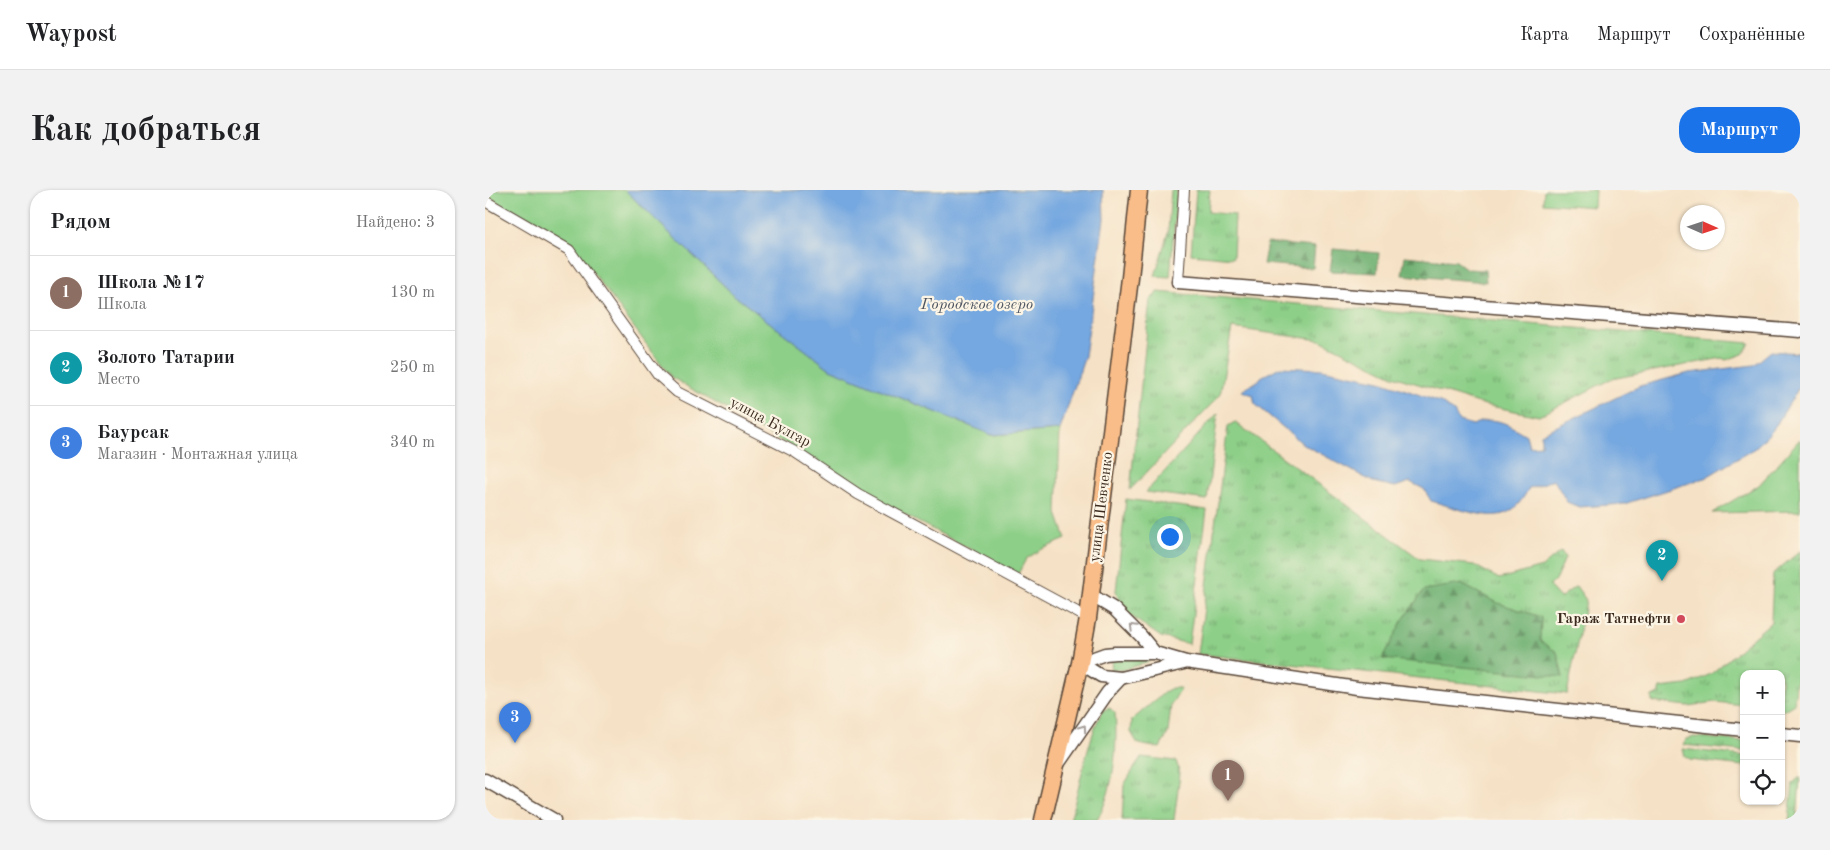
<!DOCTYPE html>
<html lang="ru">
<head>
<meta charset="utf-8">
<style>
	:root { --surface:#fff; --page:#f2f2f2; --text:#202124; --muted:#757577; --line:#e0e0e0; --accent:#1a73e8 }
	body { margin:0; font-family:"Old Standard TT",serif; background:var(--page); color:var(--text) }
	.controls { position:absolute; right:15px; bottom:15px; display:grid; overflow:hidden; border-radius:10px; box-shadow:0 1px 4px #0004 }
	.controls button { width:45px; height:45px; display:grid; place-items:center; padding:0; border:0; border-bottom:1px solid var(--line); background:var(--surface); color:var(--text); font:25px sans-serif }
	.compass { position:absolute; left:1195px; top:15px; width:45px; height:45px; border-radius:50%; background:var(--surface); box-shadow:0 1px 4px #0004; rotate:93deg }
	.you { position:absolute; left:684px; top:346px; width:18px; height:18px; margin:-12px; border:4px solid #fff; border-radius:50%; background:#1a73e8; box-shadow:0 0 0 8px #1a73e833 }
	.badge { display:grid; place-items:center; width:32px; height:32px; border-radius:50%; background:var(--accent); color:#fff; font-size:16px; font-weight:700 }
	.pin { position:absolute; translate:-50% -41px; filter:drop-shadow(0 1px 2px #0008) }
	.pin::after { content:''; position:absolute; top:26px; width:18px; height:15px; background:inherit; clip-path:polygon(0 0,100% 0,50% 100%) }
	.list { margin:0; padding:0; list-style:none }
	h2 { display:flex; justify-content:space-between; align-items:center; height:65px; margin:0; padding:0 20px; font-size:21px }
	h2 small { font-size:16px; font-weight:400; color:var(--muted) }
	.list li { display:grid; grid-template-columns:32px 1fr auto; gap:15px; align-items:center; box-sizing:border-box; height:75px; padding:0 20px; border-top:1px solid var(--line) }
	.list b { display:block; font-size:19px; white-space:nowrap }
	.list p { margin:0; font-size:16px; white-space:nowrap; color:var(--muted) }
	.list em { font-size:16px; font-style:normal; color:var(--muted) }
	.icon { flex:none; width:28px; height:28px; fill:none; stroke:currentColor; stroke-width:2; stroke-linecap:round; stroke-linejoin:round }
	.map { position:relative; flex:none; width:1315px; height:630px; overflow:hidden; border-radius:20px }
	header { display:flex; align-items:center; gap:30px; box-sizing:border-box; height:70px; padding:0 25px; background:var(--surface); border-bottom:1px solid var(--line) }
	header strong { font-size:24px }
	nav { display:flex; gap:28px; margin-inline-start:auto; font-size:18px }
	.intro { display:flex; align-items:center; justify-content:space-between; box-sizing:border-box; height:120px; padding:0 30px }
	h1 { margin:0; font-size:35px }
	.button { padding:12px 22px; border-radius:20px; background:var(--accent); color:#fff; font-size:18px; font-weight:700 }
	main { display:flex; gap:30px; padding:0 30px }
	aside { flex:1; background:var(--surface); border-radius:20px; box-shadow:0 1px 4px #0004 }
	.map>svg:first-child { display:block }
	.grass { fill:url(#grass-tufts); stroke:#647c53 }
	.forest { fill:url(#forest-firs); stroke:#566e49 }
	.park { fill:#8dcf88; stroke:#647c53 }
	.water { fill:#74a7e0; stroke:#58687f }
	.lines { fill:none; stroke-linecap:round; stroke-linejoin:round }
	.minor-casing { stroke:#574537; stroke-width:12 }
	.tertiary-casing { stroke:#574537; stroke-width:15 }
	.primary-casing { stroke:#574537; stroke-width:19 }
	.minor { stroke:#fff; stroke-width:10 }
	.tertiary { stroke:#fff; stroke-width:12 }
	.primary { stroke:#f8bd89; stroke-width:16 }
	.oneway { stroke:#a79f9a }
	.poi-dot { fill:#d1495b; stroke:#fcf5e5; stroke-width:2 }
	.labels { text-anchor:middle; dominant-baseline:central; stroke-width:4.5; stroke-linejoin:round; paint-order:stroke }
	.street-label { font-size:15px; fill:#3b2a1e; stroke:#fcf5e5 }
	.poi-label { font-size:15px; font-weight:bold; fill:#3b2a1e; stroke:#fcf5e5; text-anchor:end }
	.water-label { font-size:16px; font-style:italic; fill:#4f5662; stroke:#fcf5e5 }
</style>
</head>
<body>
<header>
<strong>Waypost</strong>
<nav><a>Карта</a><a>Маршрут</a><a>Сохранённые</a></nav>
</header>
<div class="intro"><h1>Как добраться</h1><a class="button">Маршрут</a></div>
<main>
<aside>
<h2>Рядом<small>Найдено: 3</small></h2>
<ul class="list">
<li><span class="badge" style="background:#8d6e63">1</span><div><b>Школа №17</b><p>Школа</p></div><em>130 m</em></li>
<li><span class="badge" style="background:#0f9aa8">2</span><div><b>Золото Татарии</b><p>Место</p></div><em>250 m</em></li>
<li><span class="badge" style="background:#3f7fe0">3</span><div><b>Баурсак</b><p>Магазин · Монтажная улица</p></div><em>340 m</em></li>
</ul>
</aside>
<div class="map">
<svg width="1315" height="630" viewBox="0 0 1315 630">
	<defs>
		<pattern id="grass-tufts" width="24" height="20" patternUnits="userSpaceOnUse" patternTransform="scale(1.25)"><rect width="24" height="20" fill="#8dcf88"/><path d="M3 7l-1-3M5 7V3M7 7l1-3M15 17l-1-3M17 17v-4M19 17l1-3" fill="none" stroke="#74a86f"/></pattern>
		<pattern id="forest-firs" width="22" height="20" patternUnits="userSpaceOnUse" patternTransform="scale(1.25)"><rect width="22" height="20" fill="#72b274"/><path d="M5 1l3.5 6h-7zM16 11l3.5 6h-7z" fill="#5f915f"/></pattern>
	</defs>
	<rect width="100%" height="100%" fill="#fcf5e5"/>
	<filter id="ink" filterUnits="userSpaceOnUse"><feTurbulence type="fractalNoise" baseFrequency=".02" numOctaves="2"/><feDisplacementMap in="SourceGraphic" scale="10" xChannelSelector="R" yChannelSelector="G"/><feConvolveMatrix kernelMatrix="1 2 1 2 8 2 1 2 1" color-interpolation-filters="sRGB"/></filter>
	<filter id="wash" filterUnits="userSpaceOnUse"><feTurbulence type="fractalNoise" baseFrequency=".0096" numOctaves="4" result="noise"/><feDisplacementMap in="SourceGraphic" scale="20" xChannelSelector="R" yChannelSelector="G"/><feGaussianBlur stdDeviation="1.12" result="paint"/><feColorMatrix in="noise" values="0 0 0 0 0 0 0 0 0 0 0 0 0 0 0 0 0 1.4 0 .05"/><feComposite in="paint" operator="in"/></filter>
	<g filter="url(#wash)">
		<rect width="100%" height="100%" fill="#f5e1c5"/>
		<g class="grass">
			<path d="M 686,0 L 692,0 L 685,87 L 670,86 L 683,42 Z"/>
			<path d="M 711,0 L 725,0 L 723,22 L 750,25 L 748,68 L 706,64 Z"/>
			<path d="M 673,102 L 1265,153 L 1258,164 L 1241,170 L 1237,168 L 1126,189 L 1054,226 L 996,214 L 908,186 L 835,150 L 747,138 L 735,205 L 645,300 L 665,110 Z"/>
			<path d="M 733,223 L 722,310 L 661,302 Z"/>
			<path d="M 750,232 L 935,369 L 989,375 L 1014,389 L 1057,377 L 1076,361 L 1080,368 L 1071,389 L 1064,396 L 1075,408 L 1091,396 L 1101,410 L 1082,504 L 713,464 L 743,236 Z"/>
			<path d="M 641,309 L 722,320 L 704,454 L 676,447 L 637,420 L 631,401 Z"/>
			<path d="M 1315,361 L 1315,459 L 1309,514 L 1299,520 L 1296,520 L 1296,484 L 1259,484 L 1259,515 L 1230,512 L 1203,516 L 1167,512 L 1167,506 L 1175,504 L 1175,498 L 1201,495 L 1226,484 L 1286,432 L 1288,384 Z"/>
			<path d="M 663,467 L 663,472 L 637,480 L 626,479 L 627,468 Z"/>
			<path d="M 687,498 L 696,498 L 686,515 L 683,543 L 675,558 L 653,554 L 646,542 L 647,530 L 681,501 Z"/>
			<path d="M 625,518 L 630,523 C 633,556 629,601 612,630 L 585,630 C 591,610 607,533 618,521 C 620,519 621,519 625,518 Z"/>
			<path d="M 1209,547 L 1259,551 L 1259,561 L 1198,555 L 1202,549 Z"/>
			<path d="M 1198,559 L 1259,566 L 1259,576 L 1205,570 L 1200,567 Z"/>
			<path d="M 656,567 L 691,571 L 695,583 L 689,630 L 637,630 L 639,595 Z"/>
			<path d="M 1315,587 L 1312,630 L 1304,630 L 1308,593 Z"/>
		</g>
		<g class="forest">
			<path d="M 782,53 L 830,57 L 828,78 L 778,74 Z"/>
			<path d="M 848,59 L 894,63 L 892,83 L 845,81 Z"/>
			<path d="M 920,66 L 971,71 L 982,79 L 1000,80 L 1001,92 L 917,85 Z"/>
			<path d="M 976,394 L 1013,413 L 1056,427 L 1055,451 L 1072,462 L 1078,487 L 897,469 L 917,431 L 939,400 Z"/>
		</g>
		<g class="park">
			<path d="M 0,0 L 140,0 L 250,106 L 345,179 L 507,245 L 575,240 L 572,323 L 581,349 L 555,360 L 541,369 L 533,384 L 389,309 L 303,255 L 186,187 L 91,60 L 0,5 Z"/>
			<path d="M 1059,0 L 1110,0 L 1109,17 L 1058,13 Z"/>
			<path d="M 1315,249 L 1315,321 L 1227,323 L 1274,295 Z"/>
		</g>
		<g class="water">
			<path d="M 140,0 L 618,0 L 619,29 L 600,166 L 575,240 L 507,245 L 345,179 L 250,106 Z"/>
			<path d="M 1286,161 L 1315,163 L 1315,196 L 1288,240 L 1270,258 L 1220,288 L 1139,314 L 1094,317 L 1082,312 L 1069,290 L 1044,298 C 1039,307 1032,319 1021,323 C 1002,331 966,316 946,311 L 939,299 L 925,292 L 910,297 L 888,292 L 818,254 L 770,214 L 768,205 L 757,201 L 774,190 L 776,187 L 795,177 L 837,179 L 895,191 L 955,212 L 969,222 L 974,231 L 988,235 C 1008,224 1023,234 1041,245 L 1044,256 L 1056,255 L 1056,244 L 1155,196 L 1204,183 L 1269,175 Z"/>
		</g>
	</g>
	<g filter="url(#ink)">
		<g class="lines">
			<defs>
				<g id="minor">
					<path d="M 0,11 L 84,60 L 173,185 L 192,202 L 310,262 L 373,304 L 603,428"/>
					<path d="M 693,92 L 699,0"/>
				</g>
				<g id="tertiary">
					<path d="M 693,92 L 1315,141"/>
					<path d="M 606,405 L 629,419 L 656,446 L 670,463 L 701,472 L 872,498 L 1259,540"/>
					<path d="M 595,473 L 616,486 L 636,488 L 699,473"/>
					<path d="M 595,473 L 620,464 L 630,463 L 670,463"/>
					<path d="M 1296,544 L 1315,546"/>
					<path d="M 573,574 L 623,502 L 636,488"/>
					<path d="M 0,590 L 69,630"/>
				</g>
				<path id="primary" d="M 558,630 L 595,473 L 603,428 L 645,88 L 654,0"/>
			</defs>
			<use href="#minor" class="minor-casing"/>
			<use href="#tertiary" class="tertiary-casing"/>
			<use href="#primary" class="primary-casing"/>
			<use href="#minor" class="minor"/>
			<use href="#tertiary" class="tertiary"/>
			<use href="#primary" class="primary"/>
		</g>
		<defs><path id="oneway-chevron" d="M-2-3.5L2.5 0L-2 3.5" fill="none" stroke-width="1.6" stroke-linecap="round" stroke-linejoin="round" transform="scale(1.25)"/></defs>
		<g class="oneway">
			<use href="#oneway-chevron" transform="translate(648 437) rotate(-135)"/>
			<use href="#oneway-chevron" transform="translate(598 538) rotate(-55)"/>
		</g>
	</g>
	<circle class="poi-dot" cx="1196" cy="429" r="5"/>
	<g class="labels">
		<g class="street-label">
			<text transform="translate(285 233) rotate(28)">улица Булгар</text>
			<text transform="translate(617 317) rotate(-83)">улица Шевченко</text>
		</g>
		<g class="poi-label">
			<text x="1186" y="429">Гараж Татнефти</text>
		</g>
		<g class="water-label">
			<text x="492" y="115">Городское озеро</text>
		</g>
	</g>
</svg>
<div class="controls">
<button>+</button>
<button>−</button>
<button><svg class="icon" aria-label="locate" viewBox="0 0 24 24"><circle cx="12" cy="12" r="6"/><path d="M12 2v4M12 18v4M2 12h4M18 12h4"/></svg></button>
</div>
<svg class="compass" viewBox="-18 -18 36 36"><path d="M0-13l5 13h-10z" fill="#e53935"/><path d="M0 13l5-13h-10z" fill="#757577"/></svg>
<div class="you"></div>
<div class="pin badge" style="left:743px;top:611px;background:#8d6e63">1</div>
<div class="pin badge" style="left:1177px;top:391px;background:#0f9aa8">2</div>
<div class="pin badge" style="left:30px;top:553px;background:#3f7fe0">3</div>
</div>
</main>
</body>
</html>
